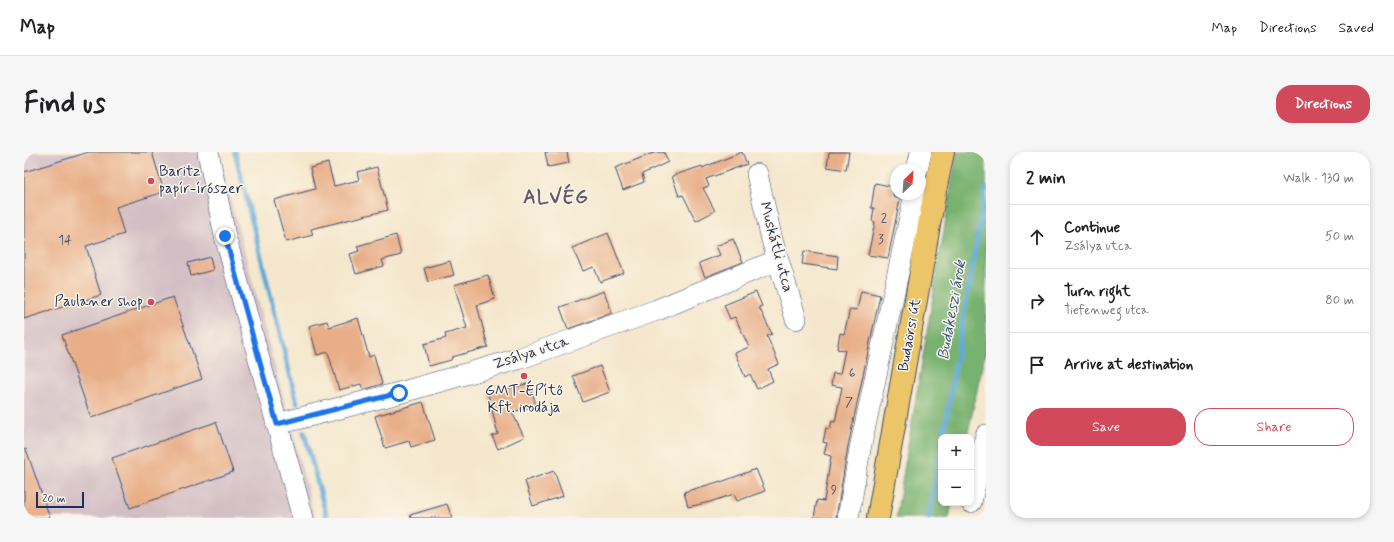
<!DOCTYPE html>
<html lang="en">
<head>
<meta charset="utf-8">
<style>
	:root { --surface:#fff; --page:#f6f6f6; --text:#202124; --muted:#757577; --line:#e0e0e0; --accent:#d1495b }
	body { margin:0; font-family:Mynerve,sans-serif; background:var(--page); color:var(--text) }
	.controls { position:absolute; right:12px; bottom:12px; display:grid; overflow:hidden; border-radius:8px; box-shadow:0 2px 6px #0003 }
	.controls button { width:36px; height:36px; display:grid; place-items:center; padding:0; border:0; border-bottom:1px solid var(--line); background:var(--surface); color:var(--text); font:20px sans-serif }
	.compass { position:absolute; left:866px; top:12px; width:36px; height:36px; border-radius:50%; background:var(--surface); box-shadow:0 2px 6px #0003; rotate:25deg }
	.scale { position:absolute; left:12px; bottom:10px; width:48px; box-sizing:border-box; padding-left:4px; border:2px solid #1b2f5e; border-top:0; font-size:11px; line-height:14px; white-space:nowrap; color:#1b2f5e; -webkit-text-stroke:3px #fcf5e5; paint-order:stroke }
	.stop { position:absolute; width:12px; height:12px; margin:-9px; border:3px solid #1a73e8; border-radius:50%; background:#fff }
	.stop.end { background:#1a73e8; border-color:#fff; box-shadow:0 1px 4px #0008 }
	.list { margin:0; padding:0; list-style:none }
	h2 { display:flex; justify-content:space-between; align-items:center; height:52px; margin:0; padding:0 16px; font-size:17px }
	h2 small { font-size:13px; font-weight:400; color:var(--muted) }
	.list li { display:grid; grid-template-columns:26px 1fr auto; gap:12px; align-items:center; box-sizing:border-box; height:64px; padding:0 16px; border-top:1px solid var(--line) }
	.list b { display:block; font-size:15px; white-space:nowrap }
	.list p { margin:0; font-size:13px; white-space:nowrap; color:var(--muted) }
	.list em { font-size:13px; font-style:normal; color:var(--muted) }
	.actions { display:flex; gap:8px; padding:12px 16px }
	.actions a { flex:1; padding:9px 0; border:1px solid var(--accent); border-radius:16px; text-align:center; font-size:14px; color:var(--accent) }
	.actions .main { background:var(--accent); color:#fff }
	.icon { flex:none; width:22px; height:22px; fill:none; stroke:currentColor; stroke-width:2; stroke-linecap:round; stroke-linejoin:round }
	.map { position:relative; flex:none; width:962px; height:366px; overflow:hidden; border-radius:16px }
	header { display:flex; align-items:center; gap:24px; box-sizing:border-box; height:56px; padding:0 20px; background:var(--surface); border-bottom:1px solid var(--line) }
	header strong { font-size:19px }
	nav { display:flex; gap:22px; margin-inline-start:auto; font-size:14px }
	.intro { display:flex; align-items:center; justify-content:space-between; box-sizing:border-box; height:96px; padding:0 24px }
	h1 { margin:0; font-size:28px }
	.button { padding:10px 18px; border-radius:16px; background:var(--accent); color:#fff; font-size:14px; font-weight:700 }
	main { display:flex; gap:24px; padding:0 24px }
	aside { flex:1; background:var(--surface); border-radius:16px; box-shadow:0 2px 6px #0003 }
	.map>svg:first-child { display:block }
	.industrial { fill:#d2bec4 }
	.forest { fill:#78b270; stroke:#4a7067 }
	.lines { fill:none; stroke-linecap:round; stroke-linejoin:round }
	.stream { stroke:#62aad9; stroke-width:5 }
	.building { fill:#e8ae88 }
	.minor-casing { stroke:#3c4b6f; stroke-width:22 }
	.major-casing { stroke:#3c4b6f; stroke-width:24 }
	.minor { stroke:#fff; stroke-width:21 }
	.major { stroke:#edc569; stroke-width:22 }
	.route { stroke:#1a73e8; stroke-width:5 }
	.poi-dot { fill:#d1495b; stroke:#fcf5e5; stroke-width:1.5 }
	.labels { text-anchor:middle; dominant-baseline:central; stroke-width:3; stroke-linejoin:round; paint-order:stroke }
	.number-label { font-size:13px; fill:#4e4f68 }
	.poi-label { font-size:15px; fill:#1b2f5e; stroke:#fcf5e5; text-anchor:start }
	.street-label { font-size:15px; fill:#1b2f5e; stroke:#fcf5e5 }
	.water-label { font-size:16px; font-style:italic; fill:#345a89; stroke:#fcf5e5 }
	.district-label { font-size:19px; font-weight:bold; letter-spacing:1px; fill:#635b6d; stroke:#fcf5e5 }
</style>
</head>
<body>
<header>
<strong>Map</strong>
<nav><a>Map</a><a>Directions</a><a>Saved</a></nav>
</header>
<div class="intro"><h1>Find us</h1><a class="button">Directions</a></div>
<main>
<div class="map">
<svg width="962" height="366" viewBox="0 0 962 366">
	<rect width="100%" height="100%" fill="#fcf5e5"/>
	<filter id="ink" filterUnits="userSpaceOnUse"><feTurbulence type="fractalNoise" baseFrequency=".025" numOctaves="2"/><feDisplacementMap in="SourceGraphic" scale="8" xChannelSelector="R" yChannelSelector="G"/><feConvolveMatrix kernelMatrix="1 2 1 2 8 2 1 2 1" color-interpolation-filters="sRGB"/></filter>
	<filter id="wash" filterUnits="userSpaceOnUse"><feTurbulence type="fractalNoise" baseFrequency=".012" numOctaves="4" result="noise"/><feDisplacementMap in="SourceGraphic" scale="16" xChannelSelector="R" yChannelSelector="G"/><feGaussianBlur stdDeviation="0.9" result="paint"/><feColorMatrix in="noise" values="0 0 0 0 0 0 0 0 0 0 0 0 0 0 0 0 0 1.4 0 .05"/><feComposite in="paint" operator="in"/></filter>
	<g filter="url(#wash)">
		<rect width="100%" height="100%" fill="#f4e7cd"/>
		<path class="industrial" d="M 0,0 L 194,0 L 291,366 L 0,366 Z"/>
		<path class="forest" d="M 933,0 L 962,0 L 962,197 L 943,285 L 917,285 L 917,351 L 928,351 L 925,366 L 872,366 Z"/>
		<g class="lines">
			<g class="stream">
				<path d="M 211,0 L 273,251"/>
				<path d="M 280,280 L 303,366"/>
				<path d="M 919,285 L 962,36"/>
				<path d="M 905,366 L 917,298"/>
			</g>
		</g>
		<g id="blocks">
			<g class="building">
				<path d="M 65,0 L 128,0 L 140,40 L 92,55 L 100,82 L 62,94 L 77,143 L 0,167 L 0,20 Z"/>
				<path d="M 521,0 L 543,0 L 545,11 L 524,15 Z"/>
				<path d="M 632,0 L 640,0 L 644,10 L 618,22 L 620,30 L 599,38 L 591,16 Z"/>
				<path d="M 718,0 L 723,12 L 682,27 L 685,34 L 679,36 L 691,59 L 672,69 L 659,43 L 655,44 L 648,24 L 678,14 L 678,16 Z"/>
				<path d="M 805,0 L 825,0 L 822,18 L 803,15 Z"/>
				<path d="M 304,11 L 310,34 L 335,28 L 333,20 L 353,15 L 364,58 L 287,77 L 289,83 L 262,90 L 250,48 L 291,37 L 286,16 Z"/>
				<path d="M 851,31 L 870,35 L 869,45 L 876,47 L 864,106 L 844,103 L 851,70 L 848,69 L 850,56 L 847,56 Z"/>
				<path d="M 584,81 L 600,121 L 576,130 L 570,115 L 559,119 L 548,96 Z"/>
				<path d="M 372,83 L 377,103 L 358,108 L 360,114 L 332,122 L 326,102 L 335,99 L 333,94 Z"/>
				<path d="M 709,87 L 719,110 L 681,125 L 675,111 L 696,103 L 692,94 Z"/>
				<path d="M 780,99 L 814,104 L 813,117 L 778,112 Z"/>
				<path d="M 186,105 L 189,118 L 167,124 L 164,111 Z"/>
				<path d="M 426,109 L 430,123 L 404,130 L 400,116 Z"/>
				<path d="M 464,123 L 471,147 L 453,153 L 464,195 L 428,205 L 427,208 L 405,214 L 400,192 L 422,186 L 421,182 L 443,176 L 430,133 Z"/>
				<path d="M 580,139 L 588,161 L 544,177 L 536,155 Z"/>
				<path d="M 837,139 L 856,143 L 824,294 L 812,366 L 790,366 L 793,348 L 800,349 L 807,304 L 800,302 L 803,291 L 799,290 L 802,276 L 806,277 L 808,269 L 811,270 L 818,235 L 807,233 L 809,221 L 816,222 L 821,198 L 813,197 L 816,181 L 820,182 L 826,157 L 833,158 Z"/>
				<path d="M 732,140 L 738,154 L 735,155 L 748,182 L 743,184 L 755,212 L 744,217 L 749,229 L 733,237 L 726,222 L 721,225 L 711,201 L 725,195 L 711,165 L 706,167 L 700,153 Z"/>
				<path d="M 149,145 L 178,227 L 67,266 L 38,183 Z"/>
				<path d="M 334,166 L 345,205 L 350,203 L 358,232 L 339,238 L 337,232 L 315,238 L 304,200 L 293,203 L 285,174 L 303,169 L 305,175 Z"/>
				<path d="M 576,214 L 586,240 L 559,250 L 549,224 Z"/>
				<path d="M 506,231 L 512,254 L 488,260 L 500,285 L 474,297 L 468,284 L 474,282 L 464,242 Z"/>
				<path d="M 399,250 L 411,288 L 387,295 L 385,289 L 361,296 L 351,264 Z"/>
				<path d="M 192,270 L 209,320 L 106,356 L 88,306 Z"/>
				<path d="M 2,297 L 26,366 L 0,366 L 0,298 Z"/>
				<path d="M 732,317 L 741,339 L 713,349 L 710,342 L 686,350 L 664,355 L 660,340 L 697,329 L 697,330 Z"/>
				<path d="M 530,319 L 539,344 L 509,354 L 501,329 Z"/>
				<path d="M 423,352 L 428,366 L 387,366 L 386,363 Z"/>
			</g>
		</g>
	</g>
	<g filter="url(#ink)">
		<use href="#blocks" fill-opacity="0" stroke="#3c4b6f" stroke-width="1"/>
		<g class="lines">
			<defs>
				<g id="minor">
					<path d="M 184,0 L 201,84 L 279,366"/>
					<path d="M 893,18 L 897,0"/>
					<path d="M 733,22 L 748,88 L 772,167"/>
					<path d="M 253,272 L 375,241 L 494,207 L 633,158 L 754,108"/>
					<path d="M 947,350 L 962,283"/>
					<path d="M 824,366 L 836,297 L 891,42"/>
				</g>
				<path id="major" d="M 854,366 L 911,39 L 919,0"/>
			</defs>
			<use href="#minor" class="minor-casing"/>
			<use href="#major" class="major-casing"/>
			<use href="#minor" class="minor"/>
			<use href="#major" class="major"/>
		</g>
	</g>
	<g class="lines" filter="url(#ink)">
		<path class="route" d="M 201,84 L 253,272 L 375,241"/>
	</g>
	<g class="poi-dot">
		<circle cx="127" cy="29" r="4"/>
		<circle cx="127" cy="150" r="4"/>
		<circle cx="500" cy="224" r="4"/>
	</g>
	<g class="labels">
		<g class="number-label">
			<text x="860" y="66">2</text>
			<text x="857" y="87">3</text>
			<text x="41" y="88">14</text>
			<text x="828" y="221">6</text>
			<text x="825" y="250">7</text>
			<text x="810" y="338">9</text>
		</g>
		<g class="poi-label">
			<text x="135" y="20">Baritz<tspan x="135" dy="17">papír-írószer</tspan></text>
			<text x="119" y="150" text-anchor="end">Paulaner shop</text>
			<text x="500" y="239" text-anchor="middle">GMT-ÉPítő<tspan x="500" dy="17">Kft. irodája</tspan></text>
		</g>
		<g class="street-label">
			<text transform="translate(752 95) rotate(75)">Muskátli utca</text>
			<text transform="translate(886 183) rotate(-80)">Budaörsi út</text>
			<text transform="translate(507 201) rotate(-18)">Zsálya utca</text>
		</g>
		<g class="water-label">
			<text transform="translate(928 158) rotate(-80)">Budakeszi árok</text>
		</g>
		<g class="district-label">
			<text x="532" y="45">ALVÉG</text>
		</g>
	</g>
</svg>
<div class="controls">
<button>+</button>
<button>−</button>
</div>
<svg class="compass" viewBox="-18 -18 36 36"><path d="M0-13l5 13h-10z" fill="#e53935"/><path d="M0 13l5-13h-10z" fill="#757577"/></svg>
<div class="scale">20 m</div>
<div class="stop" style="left:375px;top:241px"></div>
<div class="stop end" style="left:201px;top:84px"></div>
</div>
<aside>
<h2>2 min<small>Walk · 130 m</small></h2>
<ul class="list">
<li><svg class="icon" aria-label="ahead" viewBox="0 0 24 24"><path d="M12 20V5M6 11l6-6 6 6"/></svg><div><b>Continue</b><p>Zsálya utca</p></div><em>50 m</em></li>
<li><svg class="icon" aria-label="right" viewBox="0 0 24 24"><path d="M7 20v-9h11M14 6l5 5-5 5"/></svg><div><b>Turn right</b><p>Tiefenweg utca</p></div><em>80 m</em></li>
<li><svg class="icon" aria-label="arrive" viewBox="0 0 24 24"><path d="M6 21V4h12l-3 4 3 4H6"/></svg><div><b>Arrive at destination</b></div></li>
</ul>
<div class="actions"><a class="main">Save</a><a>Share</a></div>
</aside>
</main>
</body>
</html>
